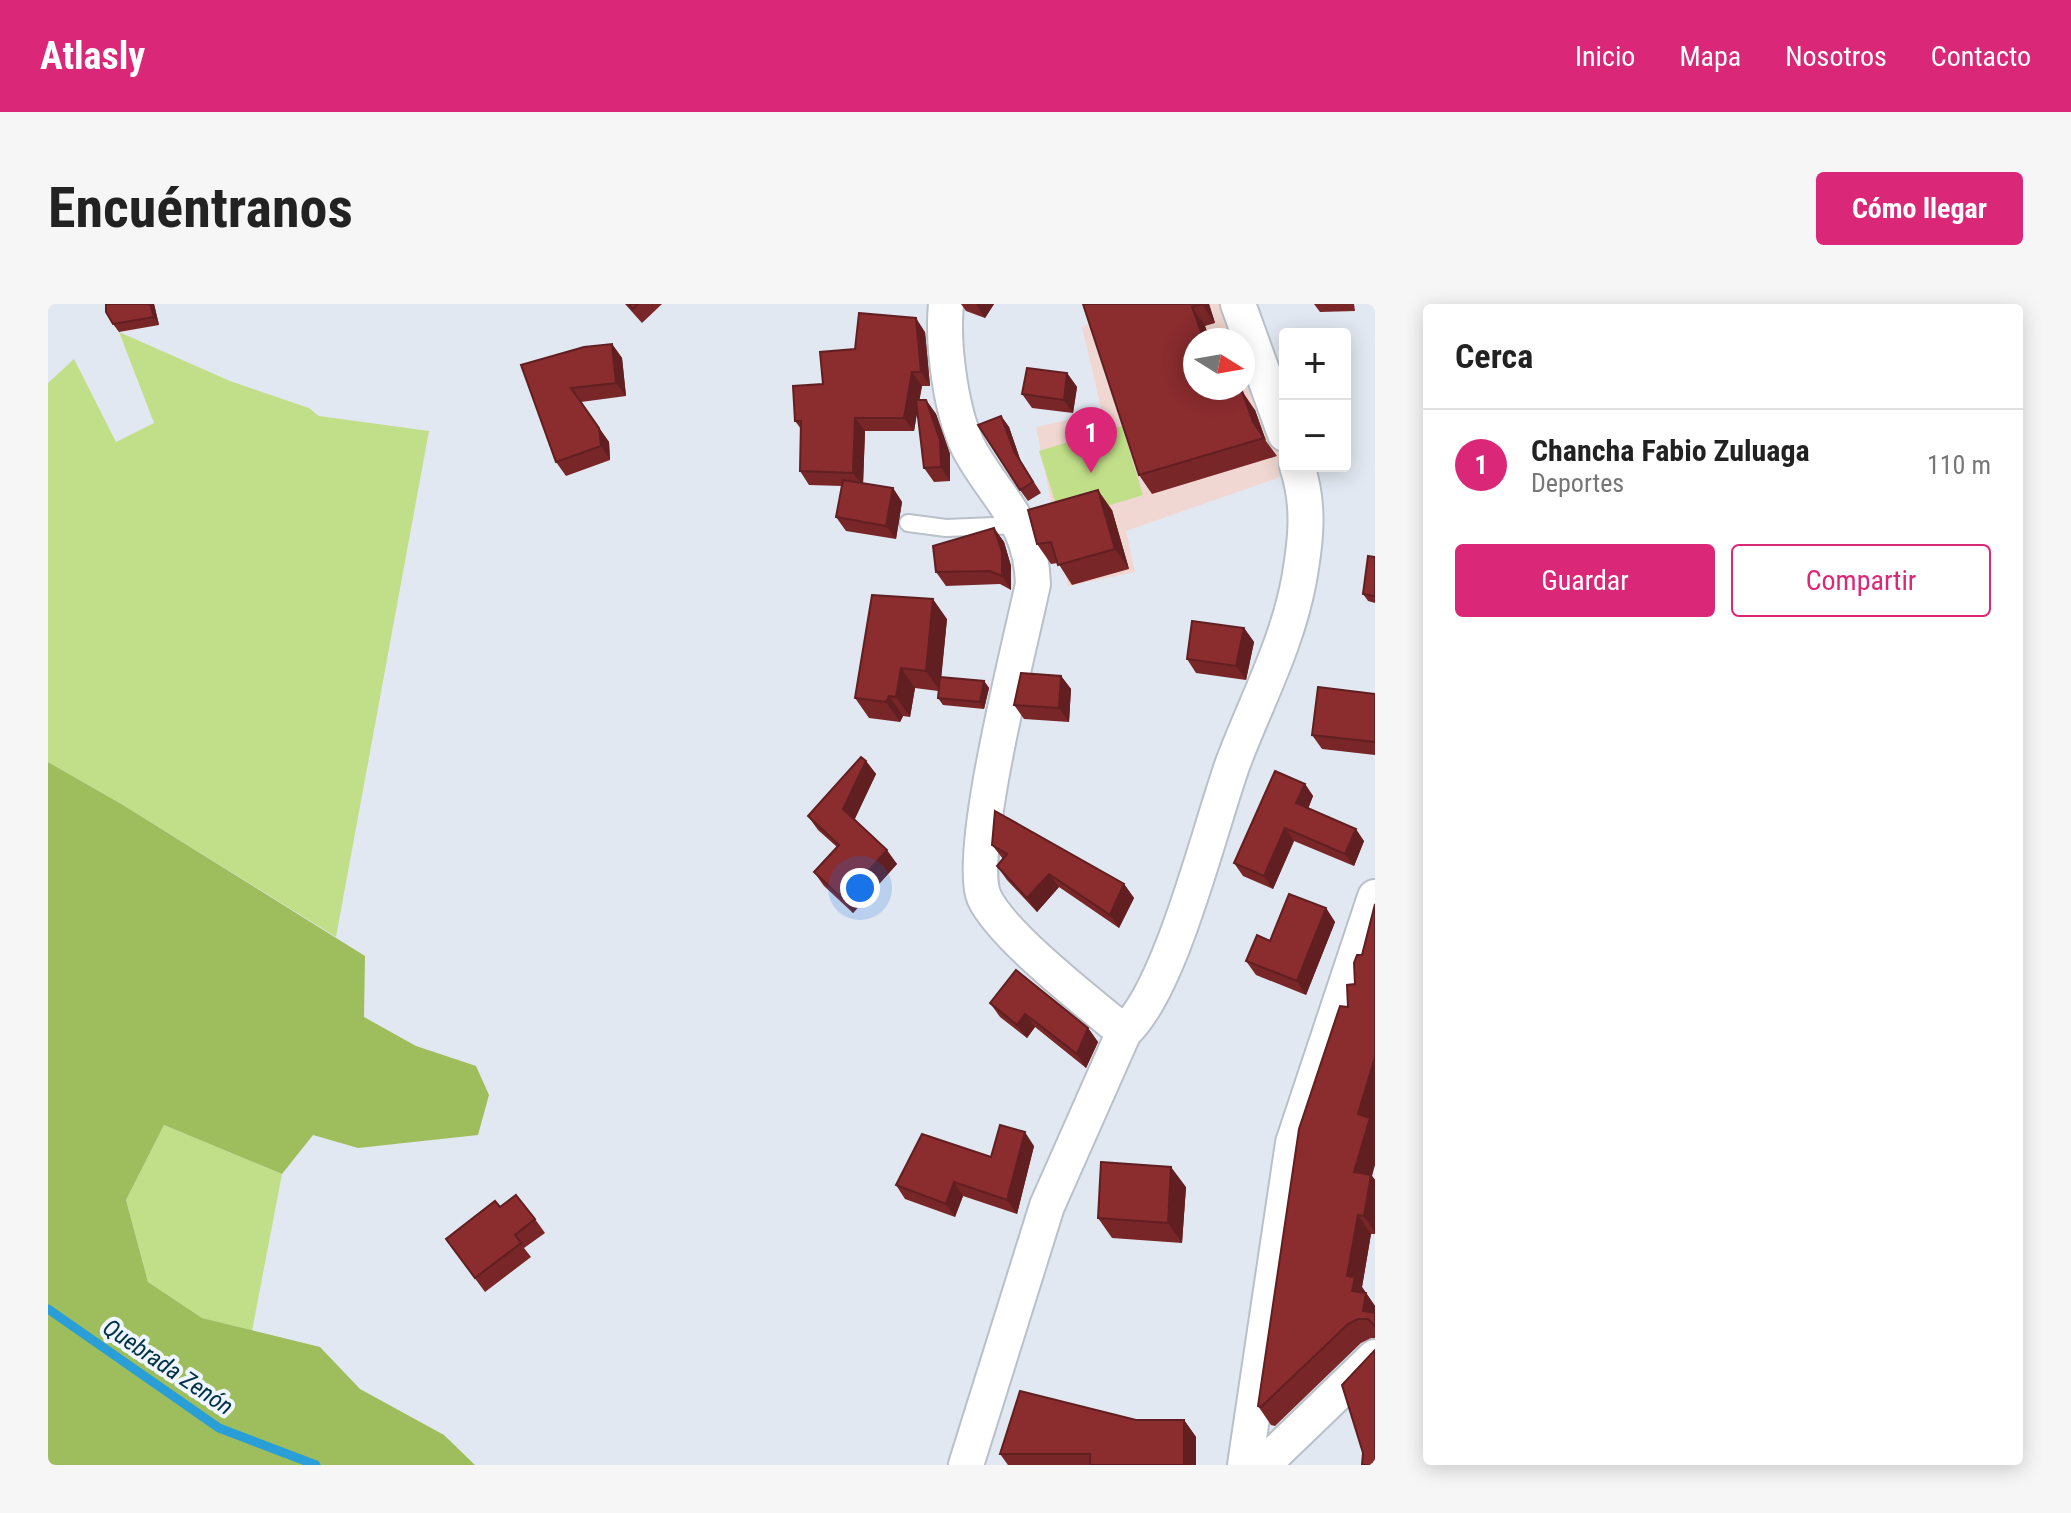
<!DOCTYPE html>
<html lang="es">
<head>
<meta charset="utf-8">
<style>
	:root { --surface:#fff; --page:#f6f6f6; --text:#222; --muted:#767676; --line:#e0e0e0; --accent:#db2777 }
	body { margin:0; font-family:"Roboto Condensed",sans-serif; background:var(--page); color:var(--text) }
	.controls { position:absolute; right:24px; top:24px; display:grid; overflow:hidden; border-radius:8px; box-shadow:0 4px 20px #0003 }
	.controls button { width:72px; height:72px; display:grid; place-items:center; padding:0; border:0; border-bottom:2px solid var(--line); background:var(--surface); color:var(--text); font:40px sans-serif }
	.compass { position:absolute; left:1135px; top:24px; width:72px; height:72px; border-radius:50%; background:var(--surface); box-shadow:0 4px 20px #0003; rotate:101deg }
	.you { position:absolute; left:812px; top:584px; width:28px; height:28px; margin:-20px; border:6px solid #fff; border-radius:50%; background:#1a73e8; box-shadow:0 0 0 12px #1a73e833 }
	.badge { display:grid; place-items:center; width:52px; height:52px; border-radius:50%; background:var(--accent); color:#fff; font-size:26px; font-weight:700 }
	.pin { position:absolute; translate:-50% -66px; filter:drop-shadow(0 2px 4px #0008) }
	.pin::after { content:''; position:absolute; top:42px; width:28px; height:24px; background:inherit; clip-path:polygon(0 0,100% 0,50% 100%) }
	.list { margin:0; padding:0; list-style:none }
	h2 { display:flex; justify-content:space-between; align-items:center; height:104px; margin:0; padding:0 32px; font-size:34px }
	h2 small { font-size:26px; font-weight:400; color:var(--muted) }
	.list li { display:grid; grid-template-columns:52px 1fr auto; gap:24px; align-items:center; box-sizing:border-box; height:112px; padding:0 32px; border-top:2px solid var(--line) }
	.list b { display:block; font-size:30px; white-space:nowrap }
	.list p { margin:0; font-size:26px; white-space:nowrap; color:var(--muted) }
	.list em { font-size:26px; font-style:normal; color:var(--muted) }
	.actions { display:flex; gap:16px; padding:24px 32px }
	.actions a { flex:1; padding:18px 0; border:2px solid var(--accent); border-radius:8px; text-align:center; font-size:28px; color:var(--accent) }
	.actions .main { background:var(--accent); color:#fff }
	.map { position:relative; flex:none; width:1327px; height:1161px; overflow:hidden; border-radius:8px }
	header { display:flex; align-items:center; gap:48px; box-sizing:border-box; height:112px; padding:0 40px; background:var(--accent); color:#fff }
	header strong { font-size:38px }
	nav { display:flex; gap:44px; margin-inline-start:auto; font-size:28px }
	.intro { display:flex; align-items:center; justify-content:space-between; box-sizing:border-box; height:192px; padding:0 48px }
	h1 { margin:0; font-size:56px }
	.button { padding:20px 36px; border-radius:8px; background:var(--accent); color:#fff; font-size:28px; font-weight:700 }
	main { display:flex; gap:48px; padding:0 48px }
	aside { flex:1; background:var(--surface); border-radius:8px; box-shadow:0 4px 20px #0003 }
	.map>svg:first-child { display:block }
	.education { fill:#f1d7d1 }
	.green { fill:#c1df89 }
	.forest { fill:#9ebd5d }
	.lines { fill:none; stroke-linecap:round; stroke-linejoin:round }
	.stream { stroke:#2a9fd7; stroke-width:9 }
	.service-casing { stroke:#bac0c9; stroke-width:20 }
	.minor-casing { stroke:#bac0c9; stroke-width:38 }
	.service { stroke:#fff; stroke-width:16 }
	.minor { stroke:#fff; stroke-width:34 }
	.wall { fill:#782628 }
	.shaded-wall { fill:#611f21 }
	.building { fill:#8b2c2f; stroke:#611f21; stroke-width:2 }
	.labels { text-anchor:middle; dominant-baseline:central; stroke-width:8; stroke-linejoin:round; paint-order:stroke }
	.water-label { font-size:24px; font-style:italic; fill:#003047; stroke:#eff6fe }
</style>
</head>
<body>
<header>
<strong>Atlasly</strong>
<nav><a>Inicio</a><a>Mapa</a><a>Nosotros</a><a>Contacto</a></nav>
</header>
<div class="intro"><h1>Encuéntranos</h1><a class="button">Cómo llegar</a></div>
<main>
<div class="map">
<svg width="1327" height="1161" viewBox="0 0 1327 1161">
	<rect width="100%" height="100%" fill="#e2e8f1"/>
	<path class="education" d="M 1090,0 L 1179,0 L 1191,36 L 1147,36 L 1147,84 L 1195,84 L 1195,47 L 1238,171 L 1078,227 L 1087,268 L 1020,282 L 988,123 L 1054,108 L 1034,23 Z"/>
	<g class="green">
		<path d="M 71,28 L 182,77 L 261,104 L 271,112 L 381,127 L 288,633 L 75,501 L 0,458 L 0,79 L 26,55 L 68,138 L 106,119 Z"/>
		<path d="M 1074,122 L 1095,191 L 1013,216 L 991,147 Z"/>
		<path d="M 116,821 L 234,870 L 204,1027 L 154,1014 L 100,978 L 78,896 Z"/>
	</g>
	<path class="forest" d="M 0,458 L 75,501 L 317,652 L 316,713 L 368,742 L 428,762 L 441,791 L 430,831 L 310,844 L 265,831 L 234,870 L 116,821 L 78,896 L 100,978 L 154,1014 L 272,1043 L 312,1085 L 396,1131 L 427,1161 L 0,1161 Z"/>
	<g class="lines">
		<path class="stream" d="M 0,1005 L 171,1124 L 268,1161"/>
		<defs>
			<path id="service" d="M 860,219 L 898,224 L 971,221"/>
			<g id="minor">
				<path d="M 898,0 C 894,41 903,114 924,150 C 953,200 983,218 985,280 C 973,337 918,550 936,593 C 953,631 1041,699 1076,728"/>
				<path d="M 1190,0 L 1237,130"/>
				<path d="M 918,1161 L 999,902 L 1076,728 C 1123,686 1161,526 1185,459 C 1208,398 1239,341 1251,276 C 1258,236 1262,201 1249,162"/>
				<path d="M 1197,1161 L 1245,839 L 1327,593"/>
				<path d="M 1215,1161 L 1327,1053"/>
			</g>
		</defs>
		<use href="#service" class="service-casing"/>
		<use href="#minor" class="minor-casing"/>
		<use href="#service" class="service"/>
		<use href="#minor" class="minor"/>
	</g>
	<g class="wall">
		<path d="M 106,0 L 111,21 L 71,28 L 65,20 Z"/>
		<path d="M 577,0 L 614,0 L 594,19 Z"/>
		<path d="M 913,0 L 946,0 L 937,14 L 918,7 Z"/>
		<path d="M 1035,0 L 1161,0 L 1167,19 L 1157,22 L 1162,36 L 1147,36 L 1147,84 L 1179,84 L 1182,91 L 1207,106 L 1218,137 L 1229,152 L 1104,190 L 1091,171 Z"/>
		<path d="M 1266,0 L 1306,0 L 1307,7 L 1272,8 Z"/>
		<path d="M 877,28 L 882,82 L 874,82 L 871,96 L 878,96 L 888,110 L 902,150 L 902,177 L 886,178 L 876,164 L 869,107 L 866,127 L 817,127 L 815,179 L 845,184 L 854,198 L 848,235 L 798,227 L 788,213 L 794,182 L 761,181 L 752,167 L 753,125 L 747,117 L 775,80 L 807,45 Z"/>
		<path d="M 564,40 L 574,54 L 578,92 L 533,98 L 561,138 L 562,156 L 518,172 L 508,158 L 473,61 Z"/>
		<path d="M 1019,69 L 1029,83 L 1025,109 L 984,104 L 974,90 Z"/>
		<path d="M 953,112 L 961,123 L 973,158 L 993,189 L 980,197 L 972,186 Z"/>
		<path d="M 1064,206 L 1081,265 L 1024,281 L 1010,259 L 1003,260 L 989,240 Z"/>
		<path d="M 946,224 L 956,238 L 963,262 L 963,286 L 952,280 L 898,282 L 888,268 Z"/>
		<path d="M 1327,253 L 1327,299 L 1320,297 L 1315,290 Z"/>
		<path d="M 899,315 L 893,373 L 936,377 L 941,384 L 936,405 L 895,401 L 890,394 L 890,387 L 867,384 L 862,413 L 855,412 L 852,418 L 821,414 L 807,394 Z"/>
		<path d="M 1196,324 L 1206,338 L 1198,376 L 1148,369 L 1139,355 Z"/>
		<path d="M 1013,372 L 1023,385 L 1021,418 L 976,415 L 966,401 Z"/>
		<path d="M 1327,390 L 1327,451 L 1274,445 L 1264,431 Z"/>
		<path d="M 818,457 L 828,470 L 806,516 L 849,560 L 805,609 L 776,582 L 766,568 L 789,543 L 770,526 L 760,512 Z"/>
		<path d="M 1257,480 L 1265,492 L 1260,505 L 1316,537 L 1306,562 L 1246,537 L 1225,585 L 1195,572 L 1186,559 Z"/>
		<path d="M 944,541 L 1076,580 L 1086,594 L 1071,624 L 1011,583 L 989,608 L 959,576 L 949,562 L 955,555 Z"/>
		<path d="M 1327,600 L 1327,816 L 1324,872 L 1327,876 L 1327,930 L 1323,930 L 1314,983 L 1327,1002 L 1327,1034 L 1323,1034 L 1313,1039 L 1227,1122 L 1223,1121 L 1210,1102 L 1300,703 Z"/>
		<path d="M 1278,604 L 1287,618 L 1258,691 L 1208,671 L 1198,657 L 1222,637 Z"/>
		<path d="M 942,699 L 1040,724 L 1050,738 L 1038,764 L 987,723 L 979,734 L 952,713 Z"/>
		<path d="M 986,842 L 969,910 L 915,892 L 907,913 L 857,895 L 848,881 Z"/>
		<path d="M 1138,883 L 1134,939 L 1064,934 L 1050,914 Z"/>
		<path d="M 452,903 L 487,915 L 497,929 L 476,944 L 483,953 L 437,988 L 398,935 Z"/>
		<path d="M 1088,1116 L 1136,1116 L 1148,1133 L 1148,1161 L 960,1161 L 952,1150 Z"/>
	</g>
	<g class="shaded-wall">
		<path d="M 102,0 L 106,0 L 111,21 L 106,13 Z"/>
		<path d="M 928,0 L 946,0 L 937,14 Z"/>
		<path d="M 1154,0 L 1161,0 L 1167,19 Z"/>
		<path d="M 1144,3 L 1157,22 L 1162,36 L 1156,36 Z"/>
		<path d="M 868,14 L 877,28 L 882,82 L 873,68 Z"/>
		<path d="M 564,40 L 574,54 L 578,92 L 568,79 Z"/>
		<path d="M 864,68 L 874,82 L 866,127 L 856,114 Z"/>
		<path d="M 1019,69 L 1029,83 L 1025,109 L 1016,96 Z"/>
		<path d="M 1173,84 L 1179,84 L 1189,112 L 1176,93 Z"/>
		<path d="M 1194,87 L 1207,106 L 1218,137 L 1205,118 Z"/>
		<path d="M 878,96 L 888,110 L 902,150 L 902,177 L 893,163 Z"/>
		<path d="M 953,112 L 961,123 L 973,158 L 993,189 L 966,147 Z"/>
		<path d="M 807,114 L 817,127 L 815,182 L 805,169 Z"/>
		<path d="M 551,124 L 561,138 L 562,156 L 553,142 Z"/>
		<path d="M 845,184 L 854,198 L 848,235 L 838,222 Z"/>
		<path d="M 1050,186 L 1064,206 L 1081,265 L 1067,245 Z"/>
		<path d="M 946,224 L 956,238 L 963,262 L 963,286 L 954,272 Z"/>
		<path d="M 885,295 L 899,315 L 892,387 L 878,367 Z"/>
		<path d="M 1196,324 L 1206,338 L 1198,376 L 1188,362 Z"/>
		<path d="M 853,364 L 867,384 L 862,413 L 848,393 Z"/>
		<path d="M 1013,372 L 1023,385 L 1021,418 L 1011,404 Z"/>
		<path d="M 936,377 L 941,384 L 936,405 L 932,398 Z"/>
		<path d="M 841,392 L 855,412 L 852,418 L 838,398 Z"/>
		<path d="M 818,457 L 828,470 L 805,519 L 795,505 Z"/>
		<path d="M 1257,480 L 1265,492 L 1257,512 L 1248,499 Z"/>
		<path d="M 1237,524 L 1246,537 L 1225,585 L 1216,572 Z"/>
		<path d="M 1308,525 L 1316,537 L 1306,562 L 1297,550 Z"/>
		<path d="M 839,546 L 849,560 L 805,609 L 795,595 Z"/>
		<path d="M 1001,570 L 1011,583 L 989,608 L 979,594 Z"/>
		<path d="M 1076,580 L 1086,594 L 1071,624 L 1062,611 Z"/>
		<path d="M 1278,604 L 1287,618 L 1258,691 L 1249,677 Z"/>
		<path d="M 977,710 L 987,723 L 979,734 L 969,721 Z"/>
		<path d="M 1040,724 L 1050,738 L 1038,764 L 1029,750 Z"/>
		<path d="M 1327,753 L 1327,861 L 1324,872 L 1327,876 L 1327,928 L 1316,912 L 1306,868 L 1310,810 Z"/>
		<path d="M 977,828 L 986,842 L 969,910 L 959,896 Z"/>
		<path d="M 1123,863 L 1138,883 L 1134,939 L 1120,919 Z"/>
		<path d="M 906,878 L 915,892 L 907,913 L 898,900 Z"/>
		<path d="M 1310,911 L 1323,930 L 1314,983 L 1327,1002 L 1327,1022 L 1315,1007 L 1304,987 L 1299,972 Z"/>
		<path d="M 1136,1116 L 1148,1133 L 1148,1161 L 1136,1161 Z"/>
	</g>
	<g class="building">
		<path d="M 58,0 L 102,0 L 106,13 L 65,20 L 58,8 Z"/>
		<path d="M 580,0 L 590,0 L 585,5 Z"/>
		<path d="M 1035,0 L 1154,0 L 1144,3 L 1156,36 L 1147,36 L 1147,84 L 1173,84 L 1176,93 L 1194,87 L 1205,118 L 1216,134 L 1091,171 Z"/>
		<path d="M 811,9 L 868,14 L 873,68 L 864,68 L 856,114 L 807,114 L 805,169 L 752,167 L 753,117 L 747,117 L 745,82 L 775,80 L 772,48 L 807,45 Z"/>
		<path d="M 564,40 L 568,79 L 523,84 L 551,124 L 553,142 L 508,158 L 473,61 L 536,43 Z"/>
		<path d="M 979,64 L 1019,69 L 1016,96 L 974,90 Z"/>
		<path d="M 868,96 L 878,96 L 892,136 L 893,163 L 876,164 Z"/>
		<path d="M 953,112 L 966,147 L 985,178 L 972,186 L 930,121 Z"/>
		<path d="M 795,176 L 845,184 L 838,222 L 788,213 Z"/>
		<path d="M 1050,186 L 1067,245 L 1010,261 L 1003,238 L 989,240 L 980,206 Z"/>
		<path d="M 946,224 L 954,248 L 954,272 L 942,267 L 888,268 L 885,242 Z"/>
		<path d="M 1320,252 L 1327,253 L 1327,292 L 1315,290 Z"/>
		<path d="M 824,291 L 885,295 L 878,367 L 853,364 L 848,393 L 841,392 L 838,398 L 807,394 Z"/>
		<path d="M 1144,317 L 1196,324 L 1188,362 L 1139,355 Z"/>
		<path d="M 973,369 L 1013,372 L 1011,404 L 966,401 Z"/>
		<path d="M 892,373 L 936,377 L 932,398 L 890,394 Z"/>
		<path d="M 1270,383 L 1327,390 L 1327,438 L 1264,431 Z"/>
		<path d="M 813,453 L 818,457 L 795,505 L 839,546 L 795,595 L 766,568 L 791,541 L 760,512 Z"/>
		<path d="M 1227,467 L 1257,480 L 1248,499 L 1308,525 L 1297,550 L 1237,524 L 1216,572 L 1186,559 Z"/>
		<path d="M 947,507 L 1076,580 L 1062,611 L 1001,570 L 979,594 L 949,562 L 959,550 L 944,541 Z"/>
		<path d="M 1241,590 L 1278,604 L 1249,677 L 1198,657 L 1209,631 L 1222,637 Z"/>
		<path d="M 1327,600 L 1327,753 L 1310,810 L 1322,814 L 1306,868 L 1323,871 L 1316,912 L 1310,911 L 1299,972 L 1307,973 L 1304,987 L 1318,989 L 1315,1007 L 1327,1009 L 1327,1022 L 1320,1015 L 1310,1015 L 1300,1020 L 1213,1103 L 1210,1102 L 1251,825 L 1292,702 L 1300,703 L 1299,681 L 1307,680 L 1306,659 L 1309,651 L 1314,651 Z"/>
		<path d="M 968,666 L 1040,724 L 1029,750 L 977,710 L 969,721 L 942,699 Z"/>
		<path d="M 952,821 L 977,828 L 959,896 L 906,878 L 898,900 L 848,881 L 874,830 L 943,853 Z"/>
		<path d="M 1053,858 L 1123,863 L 1120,919 L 1050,914 Z"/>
		<path d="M 468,891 L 487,915 L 467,931 L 473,939 L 427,974 L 398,935 L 447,897 L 452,903 Z"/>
		<path d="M 1327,1046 L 1327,1161 L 1314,1161 L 1315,1149 L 1294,1081 Z"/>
		<path d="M 972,1087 L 1088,1116 L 1136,1116 L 1136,1161 L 1042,1161 L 1042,1150 L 952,1150 Z"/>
	</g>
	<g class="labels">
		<g class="water-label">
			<text transform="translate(120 1063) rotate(34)">Quebrada Zenón</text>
		</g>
	</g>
</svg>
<div class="controls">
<button>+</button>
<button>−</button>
</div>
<svg class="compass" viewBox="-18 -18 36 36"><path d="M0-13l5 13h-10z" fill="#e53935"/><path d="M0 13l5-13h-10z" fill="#767676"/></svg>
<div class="you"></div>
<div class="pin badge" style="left:1043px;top:169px">1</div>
</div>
<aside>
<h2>Cerca<small></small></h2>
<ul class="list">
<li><span class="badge">1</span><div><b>Chancha Fabio Zuluaga</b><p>Deportes</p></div><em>110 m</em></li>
</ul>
<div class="actions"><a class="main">Guardar</a><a>Compartir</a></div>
</aside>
</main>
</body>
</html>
